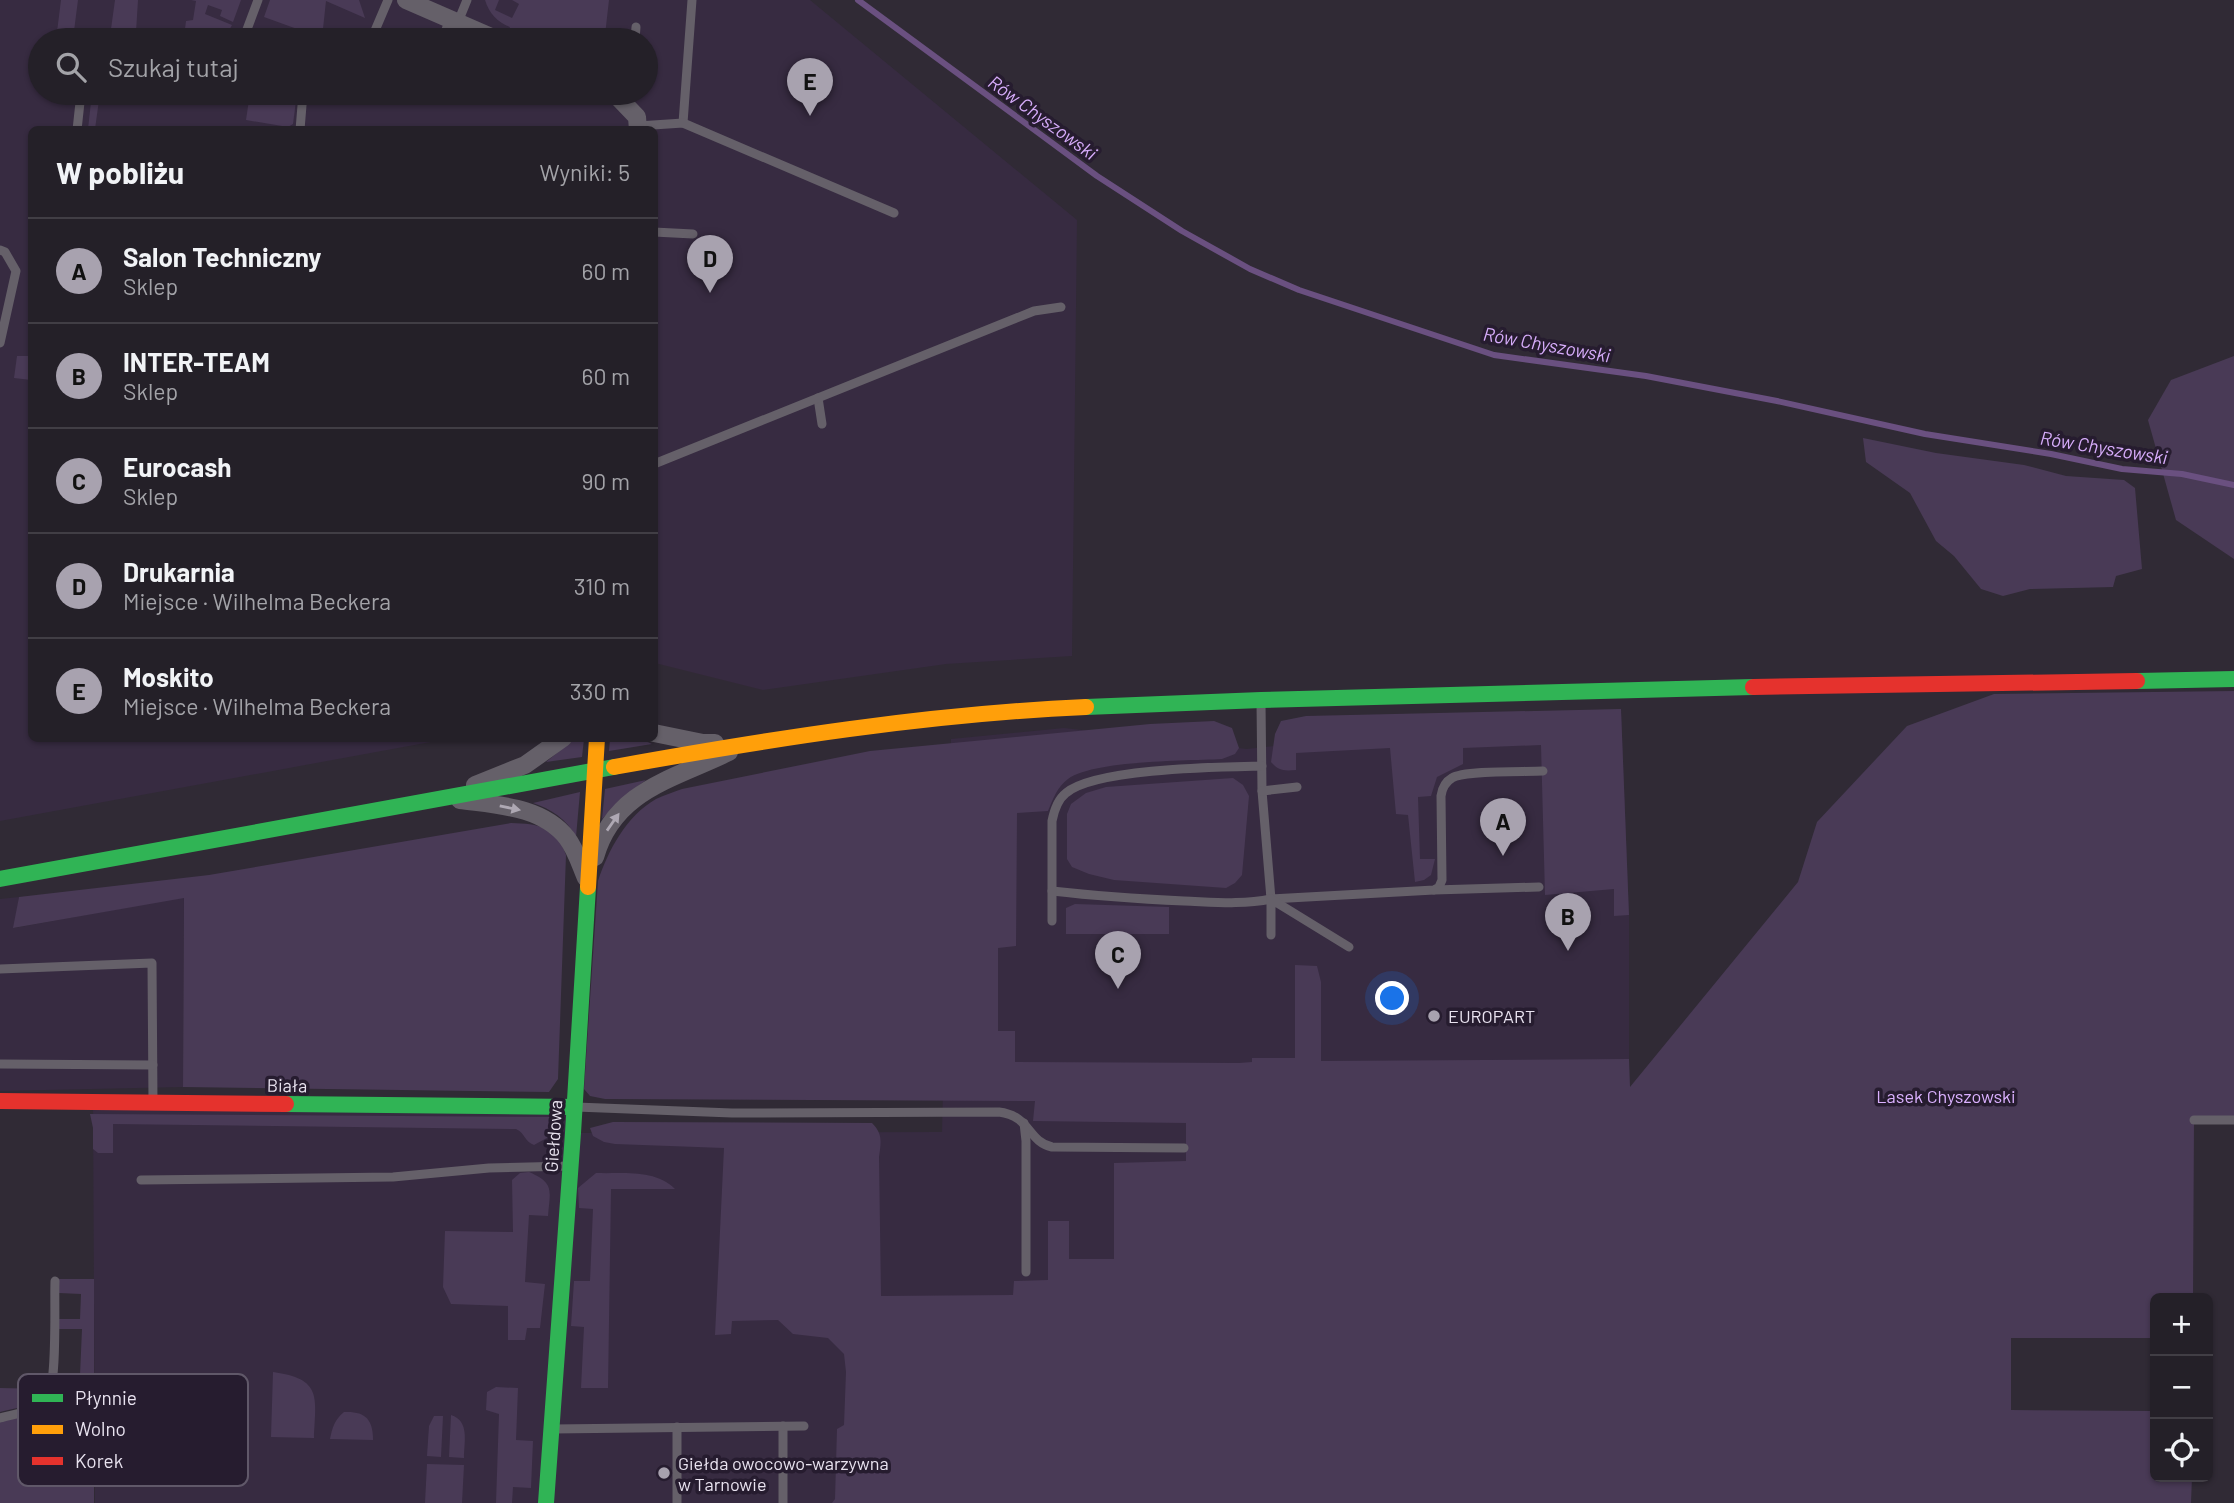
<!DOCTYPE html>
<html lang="pl">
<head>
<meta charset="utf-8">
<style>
	:root { --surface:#242028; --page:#2c2830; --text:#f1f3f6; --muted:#a3a3a8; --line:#413e45; --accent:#a8a2af }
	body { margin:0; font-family:Barlow,sans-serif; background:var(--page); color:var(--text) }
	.controls { position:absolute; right:21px; bottom:21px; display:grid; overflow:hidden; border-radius:10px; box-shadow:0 2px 5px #0004 }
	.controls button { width:63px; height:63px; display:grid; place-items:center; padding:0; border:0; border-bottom:2px solid var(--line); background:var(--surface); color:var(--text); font:35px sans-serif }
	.you { position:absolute; left:1393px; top:999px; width:24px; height:24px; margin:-18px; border:5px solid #fff; border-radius:50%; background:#1a73e8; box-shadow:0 0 0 10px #1a73e833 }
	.badge { display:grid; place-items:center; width:46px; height:46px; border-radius:50%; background:var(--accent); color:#111; font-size:23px; font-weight:700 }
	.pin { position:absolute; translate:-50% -58px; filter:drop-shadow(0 2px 4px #0008) }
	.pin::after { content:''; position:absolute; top:37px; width:24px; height:21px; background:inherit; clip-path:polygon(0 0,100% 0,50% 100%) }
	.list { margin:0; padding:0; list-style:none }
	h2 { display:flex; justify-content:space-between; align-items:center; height:91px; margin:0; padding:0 28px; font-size:30px }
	h2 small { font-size:23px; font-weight:400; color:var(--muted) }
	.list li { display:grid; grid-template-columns:46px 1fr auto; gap:21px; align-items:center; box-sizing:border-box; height:105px; padding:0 28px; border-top:2px solid var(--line) }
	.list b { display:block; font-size:26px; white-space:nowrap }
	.list p { margin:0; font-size:23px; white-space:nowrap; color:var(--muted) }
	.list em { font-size:23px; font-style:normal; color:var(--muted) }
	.icon { flex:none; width:38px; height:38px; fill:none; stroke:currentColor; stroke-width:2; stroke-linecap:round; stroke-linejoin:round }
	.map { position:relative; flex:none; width:2234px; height:1503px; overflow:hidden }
	.search { position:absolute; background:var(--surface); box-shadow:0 2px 5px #0004; left:28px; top:28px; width:630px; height:77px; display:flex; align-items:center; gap:18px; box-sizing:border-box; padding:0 24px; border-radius:38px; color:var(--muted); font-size:26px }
	.panel { position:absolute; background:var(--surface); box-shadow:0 2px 5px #0004; left:28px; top:126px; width:630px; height:616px; border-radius:10px }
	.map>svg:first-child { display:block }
	.built { fill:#372b41; fill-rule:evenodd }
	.green { fill:#493a56 }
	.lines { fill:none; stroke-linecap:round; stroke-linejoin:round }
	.stream { stroke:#6a5080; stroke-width:6 }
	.lane { stroke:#656069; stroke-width:9 }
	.street { stroke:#656069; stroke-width:18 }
	.fast { stroke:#30b455; stroke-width:16 }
	.slow { stroke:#ff9f0a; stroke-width:16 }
	.jam { stroke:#e5322d; stroke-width:16 }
	.oneway { fill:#aea8b3 }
	.poi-dot { fill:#a8a2af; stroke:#261c2f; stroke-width:2.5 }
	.labels { text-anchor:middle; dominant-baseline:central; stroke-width:7; stroke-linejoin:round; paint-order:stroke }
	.poi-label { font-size:18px; fill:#e9e3f0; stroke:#261c2f; text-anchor:start }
	.street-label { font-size:18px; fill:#e9e3f0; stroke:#261c2f }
	.park-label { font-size:18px; fill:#dbb1ff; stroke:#261c2f }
	.water-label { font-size:19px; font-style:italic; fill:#d6acfa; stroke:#261c2f }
	.key { fill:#261c2f; stroke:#605869; stroke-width:2 }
	.key-label { font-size:19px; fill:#e9e3f0 }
</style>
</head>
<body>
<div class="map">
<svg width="2234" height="1503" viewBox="0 0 2234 1503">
	<rect width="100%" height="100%" fill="#302a35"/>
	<g class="built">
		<path d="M 0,0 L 810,0 L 1077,220 L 1072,656 L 946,664 L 763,690 L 655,663 L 654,130 L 32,130 L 32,738 L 447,739 L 0,821 ZM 40,40 L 646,40 L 646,93 L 40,93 Z"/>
		<path d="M 1621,709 L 1629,915 L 1629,1088 L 1143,1237 L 870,1503 L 95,1503 L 93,1102 L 574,1107 L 574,1133 L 942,1132 L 951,739 L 1064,728 L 1247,749 Z"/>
		<path d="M 19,897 L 14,928 L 184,897 L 183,1087 L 0,1091 L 0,899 Z"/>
	</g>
	<g class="green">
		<path d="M 61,0 L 78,0 L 74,31 L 65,30 L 63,40 L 56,40 Z"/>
		<path d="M 115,0 L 138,0 L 136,32 L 111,29 Z"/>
		<path d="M 191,0 L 241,0 L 233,22 L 220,16 L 222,10 L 208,5 L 205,14 L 232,25 L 225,38 L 206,40 L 184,37 L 186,21 L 193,20 L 196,1 Z"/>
		<path d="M 270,0 L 359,0 L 365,18 L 326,1 L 322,38 L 264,17 Z"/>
		<path d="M 485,0 L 499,0 L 495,10 L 512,18 L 519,4 L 512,0 L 609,0 L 605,35 L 620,38 L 618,40 L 528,40 L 508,32 L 510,27 C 497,22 489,13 485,0 Z"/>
		<path d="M 92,93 L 100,93 L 95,129 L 88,129 Z"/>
		<path d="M 250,93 L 297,93 L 293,124 L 288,127 L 246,120 Z"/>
		<path d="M 17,356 L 31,356 L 31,380 L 14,378 Z"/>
		<path d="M 2234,356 L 2234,559 L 2176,520 L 2148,420 L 2171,380 Z"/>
		<path d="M 1863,438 L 1936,453 L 2024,465 L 2066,476 L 2124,480 L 2135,488 L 2142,569 L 2116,576 L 2113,587 L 2030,589 L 2003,596 L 1981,589 L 1954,556 L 1936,541 L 1910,493 L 1866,462 Z"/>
		<path d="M 2234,691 L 2234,1120 L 2194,1121 L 2193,1298 L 2155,1298 L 2155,1338 L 2011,1338 L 2011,1410 L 2155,1411 L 2155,1477 L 2192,1477 L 2191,1503 L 832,1503 L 835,1499 L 837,1429 L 844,1425 L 846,1372 L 844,1354 L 828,1338 L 793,1334 L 778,1320 L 732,1321 L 731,1334 L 715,1335 L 724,1148 L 615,1144 L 604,1142 L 593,1136 L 590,1128 L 613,1122 L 872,1123 C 883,1134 881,1142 879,1157 L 881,1296 L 1013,1295 L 1014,1281 L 1048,1280 L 1048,1221 L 1069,1221 L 1069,1259 L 1114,1259 L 1114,1163 L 1186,1161 L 1186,1123 L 1033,1121 L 1035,1101 L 605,1099 L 590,1096 L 584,1089 L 598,881 C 608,851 626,816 656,799 C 664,795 674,792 682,789 L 870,751 L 1150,724 L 1214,721 L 1232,728 L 1239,748 L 1235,754 L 1222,759 C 1187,761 1094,760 1068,779 C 1057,787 1053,799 1048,811 L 1017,813 L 1016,946 L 998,948 L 998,1031 L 1015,1031 L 1015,1062 L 1239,1063 L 1252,1062 L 1252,1058 L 1295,1058 L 1295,965 L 1317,966 L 1321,982 L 1321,1061 L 1629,1059 L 1630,1087 L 1798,882 L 1817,822 L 1907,726 L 1994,694 Z"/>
		<path d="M 1621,709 L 1629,915 L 1614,916 L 1614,889 L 1545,895 L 1541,745 L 1463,748 L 1463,764 L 1437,777 L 1431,796 L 1418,797 L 1420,859 L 1435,859 L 1431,875 L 1424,880 L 1415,882 L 1408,815 L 1396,814 L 1390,748 L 1296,753 L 1296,770 C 1284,771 1279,771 1271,762 L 1275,734 L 1281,721 L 1306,716 Z"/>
		<path d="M 574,739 L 584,739 L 582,757 L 546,762 Z"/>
		<path d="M 610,739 L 641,739 L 652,744 L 609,751 Z"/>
		<path d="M 1233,778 L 1243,785 L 1249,796 L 1242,875 L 1235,883 L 1226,888 L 1114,880 L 1089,874 L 1072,867 L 1067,859 L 1067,814 L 1071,804 L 1086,793 L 1106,787 Z"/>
		<path d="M 646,780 L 626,795 L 602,819 L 605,789 Z"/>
		<path d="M 580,792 L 576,837 C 567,819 551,809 533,803 Z"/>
		<path d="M 511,823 C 539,824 556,826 566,855 L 558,1079 L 549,1092 L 183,1087 L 184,898 L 13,928 L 19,897 L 209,875 Z"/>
		<path d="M 1075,904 L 1169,907 L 1169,934 L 1066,934 L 1066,908 Z"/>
		<path d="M 90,1114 L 554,1117 L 554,1134 L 534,1145 C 525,1142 524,1132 516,1129 L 113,1124 L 113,1153 L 98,1153 L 93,1149 L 93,1128 Z"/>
		<path d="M 529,1172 C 555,1183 550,1191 548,1216 L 529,1215 L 525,1282 L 545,1284 L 540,1328 L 527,1328 L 525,1340 L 508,1340 L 508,1306 L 451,1304 L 443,1287 L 445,1231 L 513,1232 L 512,1180 L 520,1173 Z"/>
		<path d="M 596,1173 C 623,1174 655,1169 675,1189 L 611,1189 L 608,1388 L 581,1388 L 584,1327 L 571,1326 L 574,1281 L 590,1281 L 593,1209 L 579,1208 L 578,1188 Z"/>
		<path d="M 59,1279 L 94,1279 L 94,1503 L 0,1503 L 0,1422 L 50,1406 L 56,1396 L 59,1375 L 80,1375 L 82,1329 L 57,1329 L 58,1319 L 80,1319 L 81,1294 L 59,1293 Z"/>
		<path d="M 273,1372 C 322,1379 316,1396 314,1438 L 271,1437 Z"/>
		<path d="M 496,1387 L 518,1388 L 516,1440 L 533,1441 L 531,1488 L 513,1487 L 512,1503 L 496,1503 L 499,1414 L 486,1410 L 487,1392 Z"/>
		<path d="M 0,1388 L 46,1389 C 41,1406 15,1408 0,1412 Z"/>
		<path d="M 344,1412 C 365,1411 373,1419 373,1440 L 330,1439 C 332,1428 335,1419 344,1412 Z"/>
		<path d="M 451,1415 C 470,1421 464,1442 464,1458 L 449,1457 Z"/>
		<path d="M 434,1416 L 443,1416 L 441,1457 L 427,1456 L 429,1426 Z"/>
		<path d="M 427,1464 L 464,1465 L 462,1503 L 425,1503 Z"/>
	</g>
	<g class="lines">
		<path class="stream" d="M 858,0 L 1097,176 L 1182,231 L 1250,269 L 1299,290 L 1494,355 L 1646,376 L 1777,401 L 1925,434 L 2051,454 L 2122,469 L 2182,474 L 2234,485"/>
		<g class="lane">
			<path d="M 458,22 L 467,0"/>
			<path d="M 243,40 L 258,0"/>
			<path d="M 371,40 L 388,0"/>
			<path d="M 442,40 L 450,19"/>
			<path d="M 635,40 L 636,27"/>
			<path d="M 683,123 L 692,0"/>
			<path d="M 638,126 L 683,123 L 894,213"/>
			<path d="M 77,130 L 81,93"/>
			<path d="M 300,130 L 303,93"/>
			<path d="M 654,232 L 693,234"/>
			<path d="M 0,250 L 5,252 L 16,271 L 0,343"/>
			<path d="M 818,398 L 822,424"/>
			<path d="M 654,464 L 1034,311 L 1061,307"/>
			<path d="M 1261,702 L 1262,791 L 1271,899 L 1434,890 L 1439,887 L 1442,880 L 1441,796 C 1442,789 1445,782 1452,778 C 1464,770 1525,772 1543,771"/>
			<path d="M 1262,791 L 1297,787"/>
			<path d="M 1434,890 L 1539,887"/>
			<path d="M 1052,891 C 1096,896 1140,899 1184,901 C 1213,902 1242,905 1271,899"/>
			<path d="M 1052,921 L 1052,821 C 1054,811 1057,800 1066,793 C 1095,768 1221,767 1262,766"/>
			<path d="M 1271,935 L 1271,899 L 1349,947"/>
			<path d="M 0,969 L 152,963 L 153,1102"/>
			<path d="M 0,1064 L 153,1065"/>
			<path d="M 576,1107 L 732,1113 L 999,1112 C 1031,1116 1027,1141 1052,1147 L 1184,1148"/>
			<path d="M 2194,1120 L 2234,1120"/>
			<path d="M 1024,1123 L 1026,1141 L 1026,1272"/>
			<path d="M 141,1180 L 393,1177 L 489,1168 L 569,1166"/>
			<path d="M 0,1418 C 14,1414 36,1411 46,1401 C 58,1389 54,1302 55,1281"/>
			<path d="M 783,1426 L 783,1503"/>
			<path d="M 553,1429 L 804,1426"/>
			<path d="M 677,1503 L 677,1427"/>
		</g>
		<g class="street">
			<path d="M 406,0 L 498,40"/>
			<path d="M 614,93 L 637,117 L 638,130"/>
			<path d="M 654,733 L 703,743 L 715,743"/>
			<path d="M 475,785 L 525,765 L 563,738"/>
			<path d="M 460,800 C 496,805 542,806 567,838 C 576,850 580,864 586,878"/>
			<path d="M 595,857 C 614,790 674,779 729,752"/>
		</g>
		<g class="fast">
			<path d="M 2137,681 L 2234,679"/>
			<path d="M 1086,707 L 1261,700 L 1753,687"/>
			<path d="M 0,879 L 614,767"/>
			<path d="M 286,1104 L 574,1107"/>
			<path d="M 546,1503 L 573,1133 L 588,887"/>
		</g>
		<g class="slow">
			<path d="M 614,767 C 770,739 927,714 1086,707"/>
			<path d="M 588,887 L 597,738"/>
		</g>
		<g class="jam">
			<path d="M 1753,687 L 2137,681"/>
			<path d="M 0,1101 L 286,1104"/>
		</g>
	</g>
	<defs><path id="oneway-solid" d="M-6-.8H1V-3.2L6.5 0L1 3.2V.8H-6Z" transform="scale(1.75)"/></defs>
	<g class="oneway">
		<use href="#oneway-solid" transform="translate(510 808) rotate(12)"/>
		<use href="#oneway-solid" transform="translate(613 822) rotate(-55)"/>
	</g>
	<g class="poi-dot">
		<circle cx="1434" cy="1016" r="7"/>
		<circle cx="664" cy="1473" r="7"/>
	</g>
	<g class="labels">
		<g class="poi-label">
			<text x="1448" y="1016">EUROPART</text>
			<text x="678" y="1463">Giełda owocowo-warzywna<tspan x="678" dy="21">w Tarnowie</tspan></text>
		</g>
		<g class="street-label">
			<text transform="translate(287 1085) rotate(1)">Biała</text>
			<text transform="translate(553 1136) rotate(-86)">Giełdowa</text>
		</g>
		<g class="park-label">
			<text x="1946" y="1096">Lasek Chyszowski</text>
		</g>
		<g class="water-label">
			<text transform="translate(1043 117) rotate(36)">Rów Chyszowski</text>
			<text transform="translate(1547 344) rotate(10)">Rów Chyszowski</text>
			<text transform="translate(2104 447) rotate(9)">Rów Chyszowski</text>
		</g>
	</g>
	<rect x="18" y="1374" width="230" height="112" rx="10" class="key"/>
	<rect x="32" y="1394" width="31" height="8" fill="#30b455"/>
	<rect x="32" y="1425" width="31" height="9" fill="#ff9f0a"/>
	<rect x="32" y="1457" width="31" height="8" fill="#e5322d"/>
	<g class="key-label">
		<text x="75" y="1405">Płynnie</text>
		<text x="75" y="1436">Wolno</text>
		<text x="75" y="1468">Korek</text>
	</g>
</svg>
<div class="controls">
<button>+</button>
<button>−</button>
<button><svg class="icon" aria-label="locate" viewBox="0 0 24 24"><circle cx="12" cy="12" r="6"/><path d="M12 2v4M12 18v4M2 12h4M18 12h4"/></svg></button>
</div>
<div class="you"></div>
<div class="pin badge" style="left:1503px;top:856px">A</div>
<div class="pin badge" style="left:1568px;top:951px">B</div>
<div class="pin badge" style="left:1118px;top:989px">C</div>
<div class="pin badge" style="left:710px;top:293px">D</div>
<div class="pin badge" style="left:810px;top:116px">E</div>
<div class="search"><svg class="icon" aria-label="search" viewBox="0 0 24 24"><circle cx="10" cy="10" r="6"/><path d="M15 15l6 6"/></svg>Szukaj tutaj</div>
<section class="panel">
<h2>W pobliżu<small>Wyniki: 5</small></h2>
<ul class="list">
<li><span class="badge">A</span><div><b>Salon Techniczny</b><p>Sklep</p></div><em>60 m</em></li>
<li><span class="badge">B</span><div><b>INTER-TEAM</b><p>Sklep</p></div><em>60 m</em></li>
<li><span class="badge">C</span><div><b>Eurocash</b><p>Sklep</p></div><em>90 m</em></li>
<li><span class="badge">D</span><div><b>Drukarnia</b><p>Miejsce · Wilhelma Beckera</p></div><em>310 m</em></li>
<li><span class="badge">E</span><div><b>Moskito</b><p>Miejsce · Wilhelma Beckera</p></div><em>330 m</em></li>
</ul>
</section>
</div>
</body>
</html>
